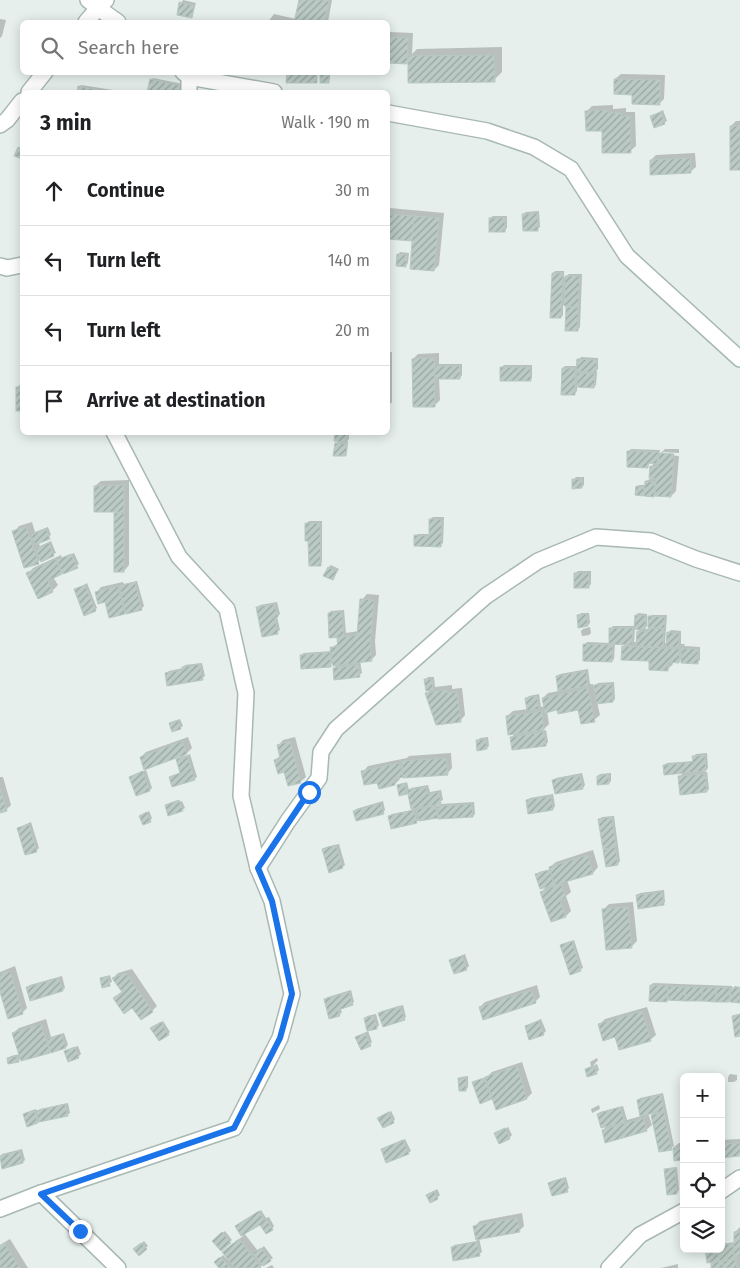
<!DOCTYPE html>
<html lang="en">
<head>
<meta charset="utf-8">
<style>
	:root { --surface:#fff; --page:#f2f2f2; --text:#202124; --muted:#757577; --line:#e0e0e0 }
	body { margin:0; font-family:"Fira Sans",sans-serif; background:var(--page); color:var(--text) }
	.controls { position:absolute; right:15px; bottom:15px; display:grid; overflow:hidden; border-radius:8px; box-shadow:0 2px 12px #0003 }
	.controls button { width:45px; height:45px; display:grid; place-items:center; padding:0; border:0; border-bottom:1px solid var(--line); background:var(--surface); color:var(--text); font:25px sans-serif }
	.stop { position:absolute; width:15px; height:15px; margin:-11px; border:4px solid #1a73e8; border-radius:50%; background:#fff }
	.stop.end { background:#1a73e8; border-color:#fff; box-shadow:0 1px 5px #0008 }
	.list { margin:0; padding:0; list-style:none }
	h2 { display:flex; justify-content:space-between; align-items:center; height:65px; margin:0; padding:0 20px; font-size:21px }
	h2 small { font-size:16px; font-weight:400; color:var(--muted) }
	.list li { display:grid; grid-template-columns:32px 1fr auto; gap:15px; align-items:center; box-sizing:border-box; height:70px; padding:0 20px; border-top:1px solid var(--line) }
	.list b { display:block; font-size:19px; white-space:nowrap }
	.list em { font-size:16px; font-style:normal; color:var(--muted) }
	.icon { flex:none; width:28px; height:28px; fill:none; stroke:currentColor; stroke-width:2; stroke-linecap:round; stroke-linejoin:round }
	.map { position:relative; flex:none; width:740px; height:1268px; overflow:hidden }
	.search { position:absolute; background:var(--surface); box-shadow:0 2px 12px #0003; left:20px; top:20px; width:370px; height:55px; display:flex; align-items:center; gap:12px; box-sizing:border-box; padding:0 18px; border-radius:8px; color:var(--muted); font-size:19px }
	.panel { position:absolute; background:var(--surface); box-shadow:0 2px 12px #0003; left:20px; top:90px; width:370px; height:345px; border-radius:8px }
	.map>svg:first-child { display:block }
	.shadow { fill:#0003; fill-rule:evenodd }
	.building { fill:url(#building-hatch); stroke:#b8c9c2 }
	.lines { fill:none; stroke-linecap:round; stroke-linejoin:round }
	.minor-casing { stroke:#a8b8b2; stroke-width:18 }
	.minor { stroke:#fff; stroke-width:15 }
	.route { stroke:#1a73e8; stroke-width:6 }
</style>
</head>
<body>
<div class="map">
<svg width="740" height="1268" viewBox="0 0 740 1268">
	<defs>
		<pattern id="building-hatch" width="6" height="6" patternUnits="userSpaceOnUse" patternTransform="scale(1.25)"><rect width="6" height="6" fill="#bbcac4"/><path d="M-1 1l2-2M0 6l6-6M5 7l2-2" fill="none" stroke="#98a6a0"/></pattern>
	</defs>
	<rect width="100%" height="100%" fill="#e6efeb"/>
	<g class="shadow">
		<path d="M 183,0 L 196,3 L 193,14 L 191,17 L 181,3 Z"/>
		<path d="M 300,0 L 332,0 L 328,22 L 268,22 L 274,14 L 296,19 Z"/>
		<path d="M 0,19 L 6,20 L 2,36 L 0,38 Z"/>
		<path d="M 390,32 L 413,33 L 412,54 L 417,49 L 502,47 L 502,72 L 494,80 L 409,59 L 406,62 L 388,61 L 388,34 Z"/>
		<path d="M 323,72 L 330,72 L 330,79 L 328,81 L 321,74 Z"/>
		<path d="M 621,74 L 665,75 L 664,99 L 659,104 L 634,93 L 615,79 Z"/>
		<path d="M 153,78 L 183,84 L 181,92 L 148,92 L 151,80 Z"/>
		<path d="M 81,85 L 126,92 L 78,92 L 79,87 Z"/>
		<path d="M 613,105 L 613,109 L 626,108 L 626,112 L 635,112 L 636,146 L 630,151 L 587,111 L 592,106 Z"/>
		<path d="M 663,110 L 667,121 L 664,123 L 652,116 Z"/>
		<path d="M 736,121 L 740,121 L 740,169 L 731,126 Z"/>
		<path d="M 695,153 L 696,167 L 690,172 L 651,160 L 656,155 Z"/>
		<path d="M 388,197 L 390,197 L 390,208 L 444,213 L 439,265 L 434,270 L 414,240 L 388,238 Z"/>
		<path d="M 539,211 L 540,227 L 537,229 L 523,214 L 526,212 Z"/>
		<path d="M 493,216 L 507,216 L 507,228 L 505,230 L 490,218 Z"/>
		<path d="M 400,252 L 409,253 L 408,263 L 406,265 L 398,255 Z"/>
		<path d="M 555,271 L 564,271 L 564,278 L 569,274 L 582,274 L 580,327 L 578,330 L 567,308 L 569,305 L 563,305 L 563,315 L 561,317 L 553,273 Z"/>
		<path d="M 388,352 L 392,352 L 392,402 L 388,407 Z"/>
		<path d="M 439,353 L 439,364 L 462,364 L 462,375 L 460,378 L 439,378 L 440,400 L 435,405 L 413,359 L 418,354 Z"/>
		<path d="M 581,357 L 598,358 L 598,369 L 595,372 L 597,372 L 596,385 L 594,387 L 577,386 L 577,391 L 574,394 L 563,368 L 565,366 L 578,366 L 578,360 Z"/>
		<path d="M 504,365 L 532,365 L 532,378 L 530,380 L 501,368 Z"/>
		<path d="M 22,382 L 22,410 L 17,410 L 17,388 Z"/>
		<path d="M 336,432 L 349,432 L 349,439 L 345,442 L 348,442 L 347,453 L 345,455 L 336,444 L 339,440 Z"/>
		<path d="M 631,449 L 660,450 L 659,455 L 665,449 L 679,449 L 679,453 L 663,452 L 663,455 L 679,456 L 676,491 L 671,496 L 657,493 L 654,495 L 646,491 L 643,494 L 637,487 L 639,485 L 646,485 L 646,481 L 650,479 L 651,467 L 655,462 L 650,462 L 648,466 L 628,452 Z"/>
		<path d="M 576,477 L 584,477 L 584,485 L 582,487 L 573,480 Z"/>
		<path d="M 129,480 L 129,565 L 124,571 L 115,571 L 115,511 L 95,486 L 101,481 Z"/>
		<path d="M 433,517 L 444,517 L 443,543 L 441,545 L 416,536 L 418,534 L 430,534 L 430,519 Z"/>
		<path d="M 309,521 L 322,521 L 322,562 L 320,565 L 310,539 L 306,524 Z"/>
		<path d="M 32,522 L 35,532 L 48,527 L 51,535 L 38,542 L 40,546 L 51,541 L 56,553 L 41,559 L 38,562 L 14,532 L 19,526 Z"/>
		<path d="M 74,553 L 79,564 L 53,577 L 58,585 L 52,591 L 28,574 L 33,568 L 61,555 L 62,558 Z"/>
		<path d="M 331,565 L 339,569 L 333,579 L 329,567 Z"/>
		<path d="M 578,571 L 591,571 L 591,584 L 588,587 L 575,573 Z"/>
		<path d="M 137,581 L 144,606 L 141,609 L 125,613 L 96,593 L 101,587 L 123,582 L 124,584 Z"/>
		<path d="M 87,583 L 97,608 L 95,610 L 75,590 Z"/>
		<path d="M 367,594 L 379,595 L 375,641 L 376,655 L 371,660 L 360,661 L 362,673 L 359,675 L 334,668 L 338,664 L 333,662 L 330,665 L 301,655 L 304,653 L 332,651 L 332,648 L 339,642 L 338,638 L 341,636 L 329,613 L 331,611 L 344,610 L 346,633 L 359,631 L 362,600 Z"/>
		<path d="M 277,602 L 280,614 L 277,617 L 280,630 L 277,632 L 257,608 L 260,605 Z"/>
		<path d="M 581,613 L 589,613 L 590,623 L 588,625 L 578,616 Z"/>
		<path d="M 638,613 L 647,614 L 647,626 L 644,629 L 650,629 L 649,617 L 652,615 L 667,615 L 665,643 L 668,643 L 668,633 L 671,630 L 681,631 L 681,644 L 685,644 L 684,646 L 700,647 L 700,660 L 698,662 L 682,658 L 679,662 L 673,661 L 673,664 L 667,670 L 651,660 L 623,647 L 626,644 L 615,643 L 614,659 L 612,661 L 584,645 L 587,642 L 610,643 L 611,628 L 613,626 L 636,626 L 636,616 ZM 635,628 L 641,628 L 638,631 L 638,642 L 634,642 Z"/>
		<path d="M 590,627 L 591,633 L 589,635 L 582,636 L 581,631 L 583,629 Z"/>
		<path d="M 202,663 L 205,676 L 202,678 L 166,673 L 169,671 L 183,668 L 185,665 Z"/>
		<path d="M 588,669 L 590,684 L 593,684 L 594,687 L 598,683 L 614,682 L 615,699 L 613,701 L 597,702 L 600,715 L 594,720 L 579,709 L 558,708 L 547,711 L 549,724 L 542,731 L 546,730 L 548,742 L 546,745 L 513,749 L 512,737 L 516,732 L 507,716 L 513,711 L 528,709 L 527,698 L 529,696 L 539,694 L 541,707 L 545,706 L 543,698 L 548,693 L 559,691 L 557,676 L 560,674 Z"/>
		<path d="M 428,677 L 434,677 L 435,687 L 452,685 L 452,689 L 462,688 L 465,715 L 460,721 L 427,693 L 431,689 L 425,680 Z"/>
		<path d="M 180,719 L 183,726 L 180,728 L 170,723 Z"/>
		<path d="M 188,737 L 192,748 L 183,757 L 190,754 L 197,777 L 194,779 L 171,777 L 181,772 L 178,760 L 183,754 L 141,757 L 146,752 Z"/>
		<path d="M 295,737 L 306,777 L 300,782 L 285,771 L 275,760 L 281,755 L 278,746 L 283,740 Z"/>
		<path d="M 488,737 L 489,746 L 487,748 L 477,741 L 480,738 Z"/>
		<path d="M 451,753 L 452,768 L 447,774 L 404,775 L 399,776 L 400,779 L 395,784 L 378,781 L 363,772 L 368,766 L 407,758 L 409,756 Z"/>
		<path d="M 707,753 L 708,768 L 704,772 L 707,772 L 709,789 L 707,791 L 679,777 L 684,772 L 664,765 L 667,763 L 694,761 L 694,756 L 696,754 Z"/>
		<path d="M 146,770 L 152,788 L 150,790 L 130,777 Z"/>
		<path d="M 582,773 L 585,785 L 583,788 L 553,780 L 556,778 Z"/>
		<path d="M 611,773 L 611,781 L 609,783 L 598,776 L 600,774 Z"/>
		<path d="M 0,777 L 3,777 L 11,805 L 6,810 L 0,812 Z"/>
		<path d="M 407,782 L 409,790 L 411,788 L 428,785 L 430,792 L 441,790 L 443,800 L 437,803 L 438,807 L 441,804 L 474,802 L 475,814 L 473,816 L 439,814 L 437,817 L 419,820 L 416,822 L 389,816 L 392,814 L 412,810 L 409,790 L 406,793 L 398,786 Z"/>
		<path d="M 553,794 L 555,806 L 553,809 L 527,800 L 530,798 Z"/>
		<path d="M 182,801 L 185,808 L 182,810 L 167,806 Z"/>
		<path d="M 383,801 L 385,810 L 383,813 L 354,811 L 356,809 Z"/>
		<path d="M 149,811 L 152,818 L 150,821 L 141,816 Z"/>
		<path d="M 614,816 L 620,861 L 618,864 L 605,850 L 607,847 L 600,819 L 602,817 Z"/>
		<path d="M 31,822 L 39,848 L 36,851 L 18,828 Z"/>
		<path d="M 339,844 L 345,865 L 342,867 L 324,849 L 326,847 Z"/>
		<path d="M 593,850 L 598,867 L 593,873 L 567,880 L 571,892 L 566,896 L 571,911 L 566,916 L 541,892 L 547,886 L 537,875 L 539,872 L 551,869 L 550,867 L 556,862 Z"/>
		<path d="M 664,890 L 665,902 L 663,904 L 637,895 L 640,893 Z"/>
		<path d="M 633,902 L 637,941 L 631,947 L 603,910 L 609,904 Z"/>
		<path d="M 574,940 L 583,968 L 570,973 L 561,945 Z"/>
		<path d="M 465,954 L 469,966 L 466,969 L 451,960 Z"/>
		<path d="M 15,966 L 27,1008 L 22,1013 L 0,988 L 0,972 Z"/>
		<path d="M 132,969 L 157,1006 L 152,1011 L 132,1006 L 115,998 L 123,991 L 113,978 L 118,973 Z"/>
		<path d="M 110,975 L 112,982 L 103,986 L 101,979 Z"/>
		<path d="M 62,976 L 65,988 L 63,990 L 28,988 L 30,985 Z"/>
		<path d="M 653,983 L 732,986 L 732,989 L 735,986 L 740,987 L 740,1001 L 732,998 L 729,1001 L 650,1000 L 651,985 Z"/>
		<path d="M 537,985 L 540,997 L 535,1002 L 480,1007 L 485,1002 Z"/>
		<path d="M 351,990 L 354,1002 L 352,1004 L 340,1008 L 342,1012 L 339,1015 L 325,999 L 328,997 Z"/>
		<path d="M 403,1005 L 406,1017 L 404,1019 L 380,1013 L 382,1011 Z"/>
		<path d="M 647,1007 L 656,1035 L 650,1040 L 616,1036 L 600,1024 L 605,1019 Z"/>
		<path d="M 376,1014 L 379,1025 L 377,1028 L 365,1019 L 367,1016 Z"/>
		<path d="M 46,1019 L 51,1037 L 64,1033 L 68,1045 L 66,1047 L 52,1049 L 49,1052 L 9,1062 L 8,1058 L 11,1056 L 20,1054 L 13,1033 L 19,1028 Z"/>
		<path d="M 541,1019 L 546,1031 L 543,1034 L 526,1026 Z"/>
		<path d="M 163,1021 L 170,1032 L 168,1034 L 154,1026 Z"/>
		<path d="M 368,1031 L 372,1042 L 370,1044 L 357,1037 Z"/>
		<path d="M 78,1046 L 81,1054 L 78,1057 L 65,1051 Z"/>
		<path d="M 597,1058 L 598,1060 L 593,1066 L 597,1064 L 599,1070 L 597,1072 L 586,1069 L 591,1066 L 590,1062 Z"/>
		<path d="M 522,1062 L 532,1093 L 527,1098 L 493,1097 L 492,1098 L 474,1082 L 488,1076 L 492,1072 Z"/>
		<path d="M 730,1074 L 737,1075 L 737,1080 L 734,1082 L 728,1082 L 728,1077 Z"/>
		<path d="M 468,1076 L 468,1087 L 466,1090 L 459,1079 L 461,1077 Z"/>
		<path d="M 663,1093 L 674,1146 L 671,1148 L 660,1151 L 652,1113 L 648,1113 L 652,1125 L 646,1130 L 603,1130 L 608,1125 L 598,1114 L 600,1112 L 623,1106 L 627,1120 L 641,1116 L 638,1100 L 640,1098 Z"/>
		<path d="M 68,1103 L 70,1113 L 67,1115 L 38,1122 L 24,1114 L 36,1109 L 37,1111 L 40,1109 Z"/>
		<path d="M 599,1105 L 600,1109 L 592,1113 L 591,1109 Z"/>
		<path d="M 391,1111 L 395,1119 L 393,1122 L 381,1116 Z"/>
		<path d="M 508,1127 L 512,1135 L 509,1138 L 496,1133 Z"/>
		<path d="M 405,1139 L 411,1151 L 408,1153 L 382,1149 Z"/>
		<path d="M 740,1139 L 740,1155 L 721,1156 L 721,1140 Z"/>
		<path d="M 679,1143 L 684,1143 L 684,1159 L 675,1160 L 674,1147 Z"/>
		<path d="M 22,1149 L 25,1160 L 23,1162 L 3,1167 L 0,1157 L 2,1154 Z"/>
		<path d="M 677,1167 L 679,1190 L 677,1193 L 665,1170 L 668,1168 Z"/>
		<path d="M 566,1177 L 569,1188 L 567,1190 L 549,1184 L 552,1181 Z"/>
		<path d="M 437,1189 L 440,1195 L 437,1198 L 428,1195 Z"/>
		<path d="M 261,1210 L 266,1218 L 269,1217 L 274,1226 L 272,1229 L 260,1223 L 244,1233 L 258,1251 L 264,1246 L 273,1258 L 258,1268 L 221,1268 L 216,1262 L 223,1255 L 227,1259 L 229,1258 L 229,1247 L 243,1236 L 237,1226 Z"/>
		<path d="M 522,1213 L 524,1226 L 519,1231 L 479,1238 L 482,1252 L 479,1254 L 452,1248 L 454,1245 L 477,1241 L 475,1226 L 480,1221 Z"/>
		<path d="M 740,1227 L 740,1268 L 713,1268 L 712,1263 L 715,1260 L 707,1249 L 721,1249 L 721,1244 L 735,1242 L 735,1232 Z"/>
		<path d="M 225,1231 L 232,1240 L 221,1250 L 213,1241 Z"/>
		<path d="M 10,1239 L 28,1268 L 0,1268 L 0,1245 Z"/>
		<path d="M 144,1241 L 148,1246 L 139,1254 L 135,1249 Z"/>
		<path d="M 678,1264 L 678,1268 L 661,1268 Z"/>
		<path d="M 272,1265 L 274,1268 L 266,1268 Z"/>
	</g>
	<g class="building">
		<path d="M 299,0 L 329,0 L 324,22 L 294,22 Z"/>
		<path d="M 179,2 L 194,6 L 192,18 L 177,15 Z"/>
		<path d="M 388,37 L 408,38 L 407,64 L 388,63 Z"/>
		<path d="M 494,55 L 495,82 L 408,83 L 408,56 Z"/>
		<path d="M 287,72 L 317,72 L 317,83 L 286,83 Z"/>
		<rect x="320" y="74" width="9" height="9"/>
		<path d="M 150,79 L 182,86 L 180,92 L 147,92 Z"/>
		<path d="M 614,79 L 660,80 L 660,105 L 632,104 L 632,95 L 614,94 Z"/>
		<path d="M 78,86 L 111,92 L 77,92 Z"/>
		<path d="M 608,110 L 608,113 L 621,113 L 621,117 L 630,116 L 631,153 L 602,153 L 602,131 L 586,131 L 585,111 Z"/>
		<path d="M 661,112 L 665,124 L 654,128 L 650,116 Z"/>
		<rect x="730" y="126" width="10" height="44"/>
		<path d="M 18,147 L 22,149 L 22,159 L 14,156 Z"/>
		<path d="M 690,158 L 691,173 L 650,175 L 650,160 Z"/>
		<path d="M 538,213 L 538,231 L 523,231 L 522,214 Z"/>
		<path d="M 388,214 L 414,216 L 412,241 L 388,239 Z"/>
		<path d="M 414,216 L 439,218 L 434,271 L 410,269 Z"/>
		<rect x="489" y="218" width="16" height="14"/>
		<path d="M 397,254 L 407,255 L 406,267 L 396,266 Z"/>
		<path d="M 552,273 L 563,273 L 561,318 L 550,318 Z"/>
		<path d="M 565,276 L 580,276 L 578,307 L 564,306 Z"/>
		<path d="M 566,307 L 578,307 L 578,331 L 565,331 Z"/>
		<path d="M 434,358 L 435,407 L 413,407 L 412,359 Z"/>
		<path d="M 577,359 L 597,360 L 596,373 L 576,371 Z"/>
		<rect x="435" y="366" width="25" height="13"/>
		<path d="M 500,367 L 530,367 L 531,381 L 500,381 Z"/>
		<path d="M 562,368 L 575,368 L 575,395 L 561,395 Z"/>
		<path d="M 577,373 L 595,374 L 594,388 L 576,387 Z"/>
		<rect x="16" y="387" width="6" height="24"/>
		<path d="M 335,432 L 348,432 L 347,442 L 334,441 Z"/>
		<path d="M 335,443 L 347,444 L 346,456 L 333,456 Z"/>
		<path d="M 627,451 L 658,452 L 657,464 L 648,463 L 648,468 L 627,467 Z"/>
		<path d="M 659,453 L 674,454 L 671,497 L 655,496 L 656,479 L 649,478 L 650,466 L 658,467 Z"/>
		<path d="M 572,479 L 582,479 L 582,488 L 572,489 Z"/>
		<path d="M 645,481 L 655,482 L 654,497 L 644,496 Z"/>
		<path d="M 124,485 L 124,512 L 94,512 L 94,486 Z"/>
		<path d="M 636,486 L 644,487 L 643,496 L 635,495 Z"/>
		<rect x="114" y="513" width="10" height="59"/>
		<path d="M 429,519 L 442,519 L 441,547 L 414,546 L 414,535 L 429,536 Z"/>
		<path d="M 305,523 L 320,523 L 321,566 L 309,566 L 308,541 L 305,541 Z"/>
		<path d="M 26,527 L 39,564 L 24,568 L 12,531 Z"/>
		<path d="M 46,529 L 50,539 L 35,545 L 31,535 Z"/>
		<path d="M 49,543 L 54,556 L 41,562 L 35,549 Z"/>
		<path d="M 71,554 L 78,568 L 63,574 L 57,560 Z"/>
		<path d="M 56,559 L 62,574 L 48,581 L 53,592 L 38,599 L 26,573 Z"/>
		<path d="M 328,567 L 337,571 L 333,580 L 323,576 Z"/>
		<rect x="574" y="573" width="15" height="15"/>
		<path d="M 135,582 L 142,610 L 126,614 L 119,586 Z"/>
		<path d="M 85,585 L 96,611 L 84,616 L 74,589 Z"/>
		<path d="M 118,586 L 125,614 L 109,618 L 105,602 L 98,604 L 95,592 Z"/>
		<path d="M 360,599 L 374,600 L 370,647 L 372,661 L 333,666 L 330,647 L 338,647 L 337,638 L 357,635 Z"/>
		<path d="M 275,604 L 278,617 L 275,618 L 278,634 L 262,637 L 256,607 Z"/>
		<path d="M 342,612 L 344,637 L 329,638 L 328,613 Z"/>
		<path d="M 587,614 L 588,626 L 578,628 L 577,615 Z"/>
		<path d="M 635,615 L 646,616 L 645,630 L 634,629 Z"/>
		<path d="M 648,616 L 665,617 L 665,628 L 648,628 Z"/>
		<path d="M 609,628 L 633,628 L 632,645 L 609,644 Z"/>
		<path d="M 649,628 L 664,629 L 663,647 L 636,646 L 637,631 L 648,631 Z"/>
		<path d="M 667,632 L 679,633 L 679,647 L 666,647 Z"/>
		<path d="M 583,644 L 613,645 L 612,662 L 583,661 Z"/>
		<path d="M 622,646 L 680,649 L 679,663 L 668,662 L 668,671 L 649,670 L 649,661 L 621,660 Z"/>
		<path d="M 681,648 L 698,649 L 698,664 L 681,663 Z"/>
		<path d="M 330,652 L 331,667 L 301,669 L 300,655 Z"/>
		<path d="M 200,664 L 203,680 L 167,686 L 165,673 L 182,670 L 182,667 Z"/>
		<path d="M 358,665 L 360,677 L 334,680 L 333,668 Z"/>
		<path d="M 586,671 L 588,686 L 558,691 L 556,676 Z"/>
		<path d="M 424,679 L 432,679 L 433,690 L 426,691 Z"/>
		<path d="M 612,684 L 613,702 L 596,704 L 594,685 Z"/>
		<path d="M 588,688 L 595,722 L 581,724 L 578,710 L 558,714 L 557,710 L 545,713 L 542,698 Z"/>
		<path d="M 447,690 L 447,693 L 457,692 L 461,722 L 436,725 L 425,693 Z"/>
		<path d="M 537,696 L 539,709 L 527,711 L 525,698 Z"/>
		<path d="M 542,711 L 544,730 L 508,735 L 506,716 Z"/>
		<path d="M 178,720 L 181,729 L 172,732 L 169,723 Z"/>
		<path d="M 544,732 L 546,746 L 512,750 L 510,737 Z"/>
		<path d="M 486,739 L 487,749 L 477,751 L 476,740 Z"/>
		<path d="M 182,741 L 187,754 L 144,770 L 140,757 Z"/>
		<path d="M 290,741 L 301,783 L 288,786 L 284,772 L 278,774 L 274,760 L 280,758 L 277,745 Z"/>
		<path d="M 705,755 L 706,771 L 664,775 L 663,765 L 693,762 L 692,756 Z"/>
		<path d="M 187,756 L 195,780 L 172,787 L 169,777 L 180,773 L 176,759 Z"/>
		<path d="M 446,758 L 448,775 L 403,778 L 402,761 Z"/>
		<path d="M 400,763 L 403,777 L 394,779 L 395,785 L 379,789 L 377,783 L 364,785 L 361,771 Z"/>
		<path d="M 143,771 L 150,791 L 136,796 L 129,777 Z"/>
		<path d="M 609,774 L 609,784 L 597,785 L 597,776 Z"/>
		<path d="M 705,774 L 707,792 L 680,795 L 678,776 Z"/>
		<path d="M 580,775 L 583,789 L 555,794 L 552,780 Z"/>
		<path d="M 405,783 L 407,794 L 399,796 L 397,785 Z"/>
		<path d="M 426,787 L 427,794 L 439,792 L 441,804 L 411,809 L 407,790 Z"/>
		<path d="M 0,788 L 7,811 L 0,813 Z"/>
		<path d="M 551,796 L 553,810 L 528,814 L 526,800 Z"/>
		<path d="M 179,800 L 183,811 L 168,816 L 165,805 Z"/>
		<path d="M 381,803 L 384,814 L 356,821 L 353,811 Z"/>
		<path d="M 472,804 L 473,817 L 438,819 L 438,806 Z"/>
		<path d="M 435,806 L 438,818 L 419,821 L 417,809 Z"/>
		<path d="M 414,810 L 417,823 L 391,829 L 388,816 Z"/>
		<path d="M 147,812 L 151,822 L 143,825 L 139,816 Z"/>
		<path d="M 612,817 L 616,847 L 603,849 L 598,819 Z"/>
		<path d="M 29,824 L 37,852 L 25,855 L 17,828 Z"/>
		<path d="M 336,845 L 343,868 L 329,873 L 322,849 Z"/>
		<path d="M 615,847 L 618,865 L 606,867 L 603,850 Z"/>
		<path d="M 588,855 L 593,874 L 554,885 L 549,867 Z"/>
		<path d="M 550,870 L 554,885 L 540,889 L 535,874 Z"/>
		<path d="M 561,884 L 566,898 L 560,900 L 566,917 L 551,922 L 540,892 Z"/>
		<path d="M 662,892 L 664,905 L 638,909 L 636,895 Z"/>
		<path d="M 628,907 L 632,948 L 606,950 L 602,909 Z"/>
		<path d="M 572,941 L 581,971 L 570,975 L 560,945 Z"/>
		<path d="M 462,956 L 467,970 L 454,974 L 449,960 Z"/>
		<path d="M 10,971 L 23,1014 L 8,1019 L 0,992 L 0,974 Z"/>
		<path d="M 126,973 L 153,1012 L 141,1020 L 132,1008 L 124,1014 L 113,998 L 122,992 L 112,978 Z"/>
		<path d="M 108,976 L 110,986 L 102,988 L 100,978 Z"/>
		<path d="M 59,978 L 63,991 L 30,1001 L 26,987 Z"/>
		<path d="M 650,985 L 668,986 L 667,1002 L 649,1001 Z"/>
		<path d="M 668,986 L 685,987 L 685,1001 L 668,1000 Z"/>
		<path d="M 686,987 L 702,987 L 702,1001 L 685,1001 Z"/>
		<path d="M 703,987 L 716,988 L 716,1002 L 702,1001 Z"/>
		<path d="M 717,987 L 730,988 L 729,1002 L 716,1002 Z"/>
		<path d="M 731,988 L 740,988 L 740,1003 L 730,1002 Z"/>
		<path d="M 531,990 L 536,1003 L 483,1020 L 479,1007 Z"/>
		<path d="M 349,992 L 353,1005 L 338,1010 L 340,1016 L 329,1019 L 324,999 Z"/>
		<path d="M 400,1006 L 405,1020 L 383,1027 L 378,1013 Z"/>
		<path d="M 642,1011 L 651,1041 L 619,1050 L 615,1037 L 603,1041 L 598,1024 Z"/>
		<path d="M 740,1014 L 740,1036 L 735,1037 L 732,1016 Z"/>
		<path d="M 374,1016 L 377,1029 L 367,1031 L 364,1018 Z"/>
		<path d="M 539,1021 L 544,1035 L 529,1040 L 525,1026 Z"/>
		<path d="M 161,1022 L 169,1035 L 159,1041 L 150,1028 Z"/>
		<path d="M 41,1024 L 50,1053 L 21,1061 L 12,1033 Z"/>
		<path d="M 365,1033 L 371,1046 L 361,1050 L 355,1037 Z"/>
		<path d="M 62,1034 L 66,1048 L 51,1053 L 47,1039 Z"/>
		<path d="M 75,1047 L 79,1058 L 68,1062 L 64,1051 Z"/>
		<path d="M 18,1056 L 19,1062 L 8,1064 L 7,1058 Z"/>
		<path d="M 517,1066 L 527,1099 L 496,1110 L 485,1077 Z"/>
		<path d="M 595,1066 L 597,1074 L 587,1077 L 585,1069 Z"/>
		<path d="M 458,1078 L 466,1078 L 466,1091 L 459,1091 Z"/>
		<path d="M 484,1078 L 492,1099 L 480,1104 L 472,1082 Z"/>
		<path d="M 661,1095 L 664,1111 L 640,1116 L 637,1100 Z"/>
		<path d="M 65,1104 L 68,1116 L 39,1122 L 36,1111 Z"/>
		<path d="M 620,1107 L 625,1122 L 601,1128 L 597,1114 Z"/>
		<path d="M 34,1110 L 38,1123 L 27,1127 L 23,1114 Z"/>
		<path d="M 389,1112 L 394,1123 L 383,1128 L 377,1118 Z"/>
		<path d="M 664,1112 L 672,1150 L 659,1152 L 651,1115 Z"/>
		<path d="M 643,1118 L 647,1131 L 605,1143 L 602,1130 Z"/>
		<path d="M 505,1128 L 510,1139 L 499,1144 L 494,1133 Z"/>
		<path d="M 403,1140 L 409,1154 L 386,1163 L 381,1149 Z"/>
		<path d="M 740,1143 L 740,1156 L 721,1158 L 721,1144 Z"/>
		<path d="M 684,1147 L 684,1160 L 674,1161 L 673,1148 Z"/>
		<path d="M 20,1151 L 23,1163 L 2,1169 L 0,1156 Z"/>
		<path d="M 675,1168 L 677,1194 L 667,1195 L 664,1169 Z"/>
		<path d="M 564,1178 L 568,1192 L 552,1196 L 548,1183 Z"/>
		<path d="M 434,1191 L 438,1199 L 430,1203 L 426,1195 Z"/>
		<path d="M 259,1211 L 264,1220 L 266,1219 L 273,1230 L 266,1234 L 260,1225 L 241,1236 L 235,1226 Z"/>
		<path d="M 517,1218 L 520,1232 L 476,1240 L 473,1226 Z"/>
		<path d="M 740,1231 L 740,1257 L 734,1257 L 734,1232 Z"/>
		<path d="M 222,1232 L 231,1243 L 221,1251 L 212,1241 Z"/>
		<path d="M 239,1239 L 261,1267 L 260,1268 L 235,1268 L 222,1252 Z"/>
		<path d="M 477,1242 L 480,1256 L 453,1261 L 451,1247 Z"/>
		<path d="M 4,1243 L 20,1268 L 0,1268 L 0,1246 Z"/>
		<path d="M 141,1243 L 147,1249 L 139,1256 L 133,1249 Z"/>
		<path d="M 733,1244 L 734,1259 L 720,1261 L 718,1249 L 721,1249 L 721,1245 Z"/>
		<path d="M 261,1248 L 271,1261 L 263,1266 L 253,1253 Z"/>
		<path d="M 705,1249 L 717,1249 L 719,1261 L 707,1263 Z"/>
		<path d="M 220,1257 L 231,1268 L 219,1268 L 214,1262 Z"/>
		<path d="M 736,1260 L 737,1268 L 724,1268 L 723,1261 Z"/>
		<path d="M 723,1261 L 723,1268 L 711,1268 L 711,1263 Z"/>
	</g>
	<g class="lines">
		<defs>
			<g id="minor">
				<path d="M 106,0 L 98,8 L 118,22"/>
				<path d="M 86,22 L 98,8 L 88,0"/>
				<path d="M 183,72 L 189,77 L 189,92"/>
				<path d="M 189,77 L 274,92"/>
				<path d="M 29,92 L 45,72"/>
				<path d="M 388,113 L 487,131 L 534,147 L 571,169 L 627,256 L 740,359"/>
				<path d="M 0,125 L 7,120 L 22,101"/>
				<path d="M 0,266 L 7,268 L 22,265"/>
				<path d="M 258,868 L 288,821 L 319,778 L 321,752 L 336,729 L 486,596 L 538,561 L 596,537 L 651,541 L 696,559 L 740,573"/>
				<path d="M 721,1191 L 740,1178"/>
				<path d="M 41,1193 L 118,1268"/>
				<path d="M 0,1209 L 41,1193 L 234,1128 L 280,1038 L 292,994 L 272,901 L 258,868 L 241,796 L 246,693 L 227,609 L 179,557 L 114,432"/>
				<path d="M 609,1268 L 640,1235 L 684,1211"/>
			</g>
		</defs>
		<use href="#minor" class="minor-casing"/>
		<use href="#minor" class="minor"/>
	</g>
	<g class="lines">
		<path class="route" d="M 80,1231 L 41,1194 L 234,1128 L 280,1038 L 292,994 L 272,901 L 258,868 L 309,792"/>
	</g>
</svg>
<div class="controls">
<button>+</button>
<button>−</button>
<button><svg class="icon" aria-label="locate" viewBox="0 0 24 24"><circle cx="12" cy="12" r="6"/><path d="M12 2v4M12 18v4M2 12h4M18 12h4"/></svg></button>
<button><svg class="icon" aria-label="layers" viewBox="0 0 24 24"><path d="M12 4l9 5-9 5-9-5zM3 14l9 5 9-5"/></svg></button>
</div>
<div class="stop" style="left:309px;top:792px"></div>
<div class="stop end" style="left:80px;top:1231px"></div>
<div class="search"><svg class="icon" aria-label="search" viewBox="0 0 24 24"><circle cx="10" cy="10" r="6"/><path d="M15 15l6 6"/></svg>Search here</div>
<section class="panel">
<h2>3 min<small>Walk · 190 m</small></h2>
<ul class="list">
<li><svg class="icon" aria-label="ahead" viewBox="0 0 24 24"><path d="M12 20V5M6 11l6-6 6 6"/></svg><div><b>Continue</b></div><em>30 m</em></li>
<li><svg class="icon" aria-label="left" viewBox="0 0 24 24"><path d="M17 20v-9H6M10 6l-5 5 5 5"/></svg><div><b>Turn left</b></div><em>140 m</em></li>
<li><svg class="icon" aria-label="left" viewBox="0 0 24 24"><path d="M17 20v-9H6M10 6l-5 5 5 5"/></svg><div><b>Turn left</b></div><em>20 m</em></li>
<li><svg class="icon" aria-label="arrive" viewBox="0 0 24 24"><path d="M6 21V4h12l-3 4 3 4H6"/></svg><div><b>Arrive at destination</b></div></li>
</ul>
</section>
</div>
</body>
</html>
